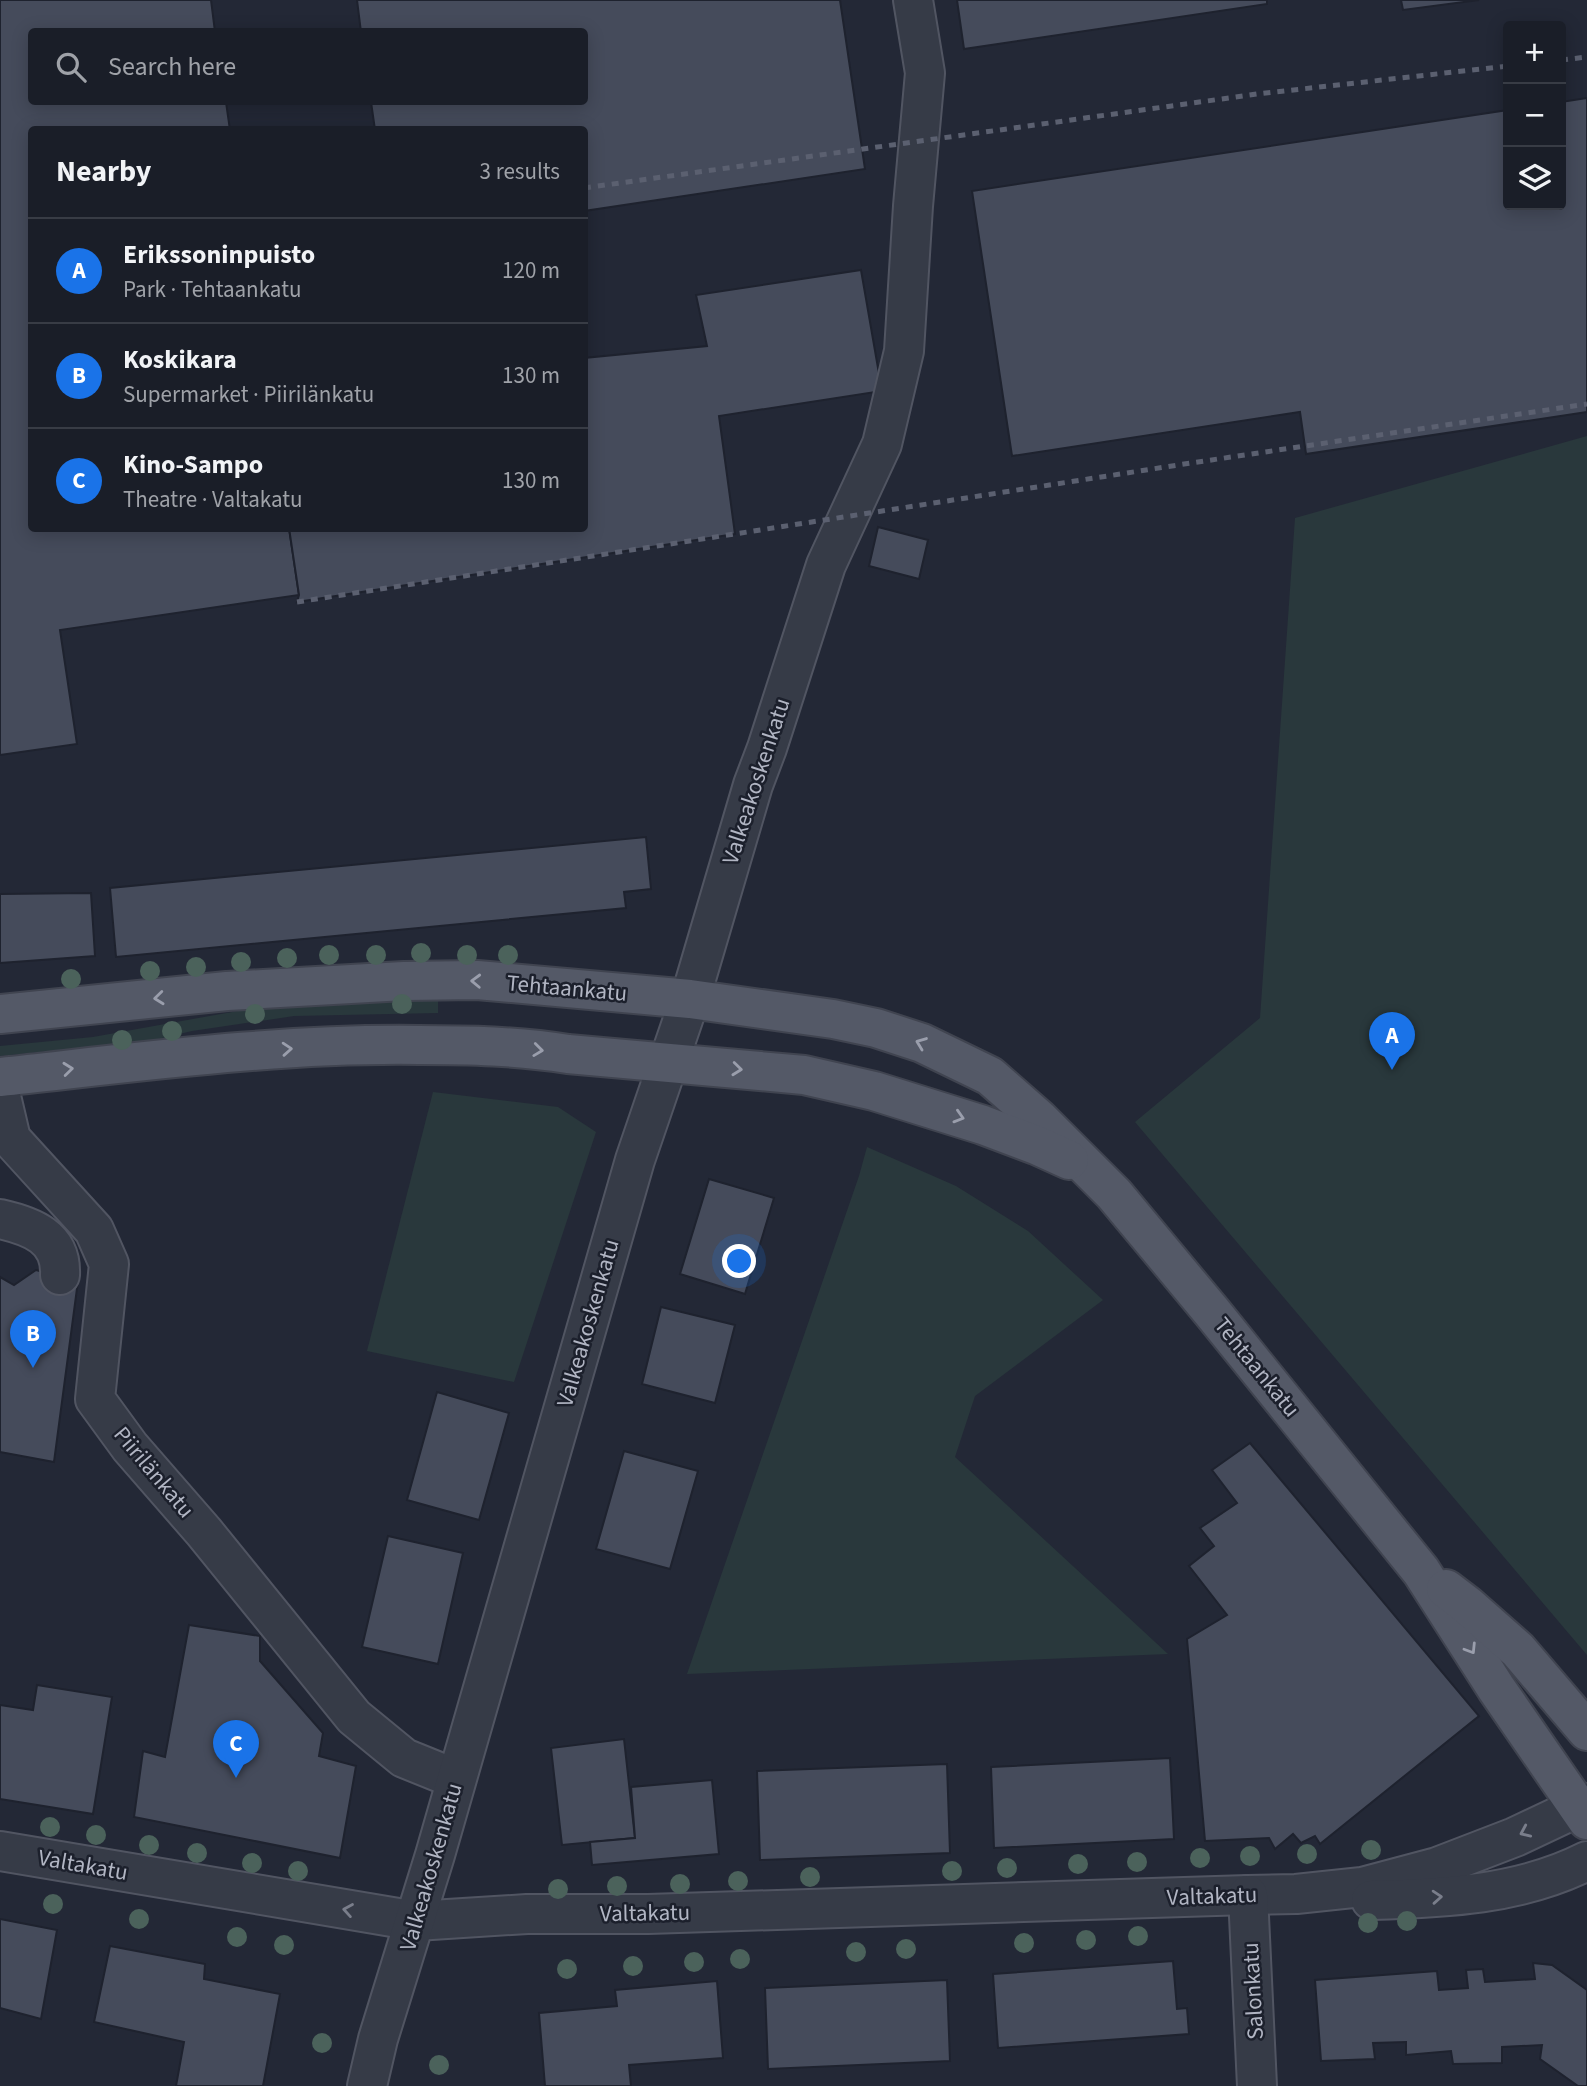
<!DOCTYPE html>
<html lang="en">
<head>
<meta charset="utf-8">
<style>
	:root { --surface:#1a1e28; --page:#272b34; --text:#f1f3f6; --muted:#9fa2a8; --line:#383c45; --accent:#1a73e8 }
	body { margin:0; font-family:"Source Sans 3",sans-serif; background:var(--page); color:var(--text) }
	.controls { position:absolute; right:21px; top:21px; display:grid; overflow:hidden; border-radius:7px; box-shadow:0 4px 18px #0003 }
	.controls button { width:63px; height:63px; display:grid; place-items:center; padding:0; border:0; border-bottom:2px solid var(--line); background:var(--surface); color:var(--text); font:35px sans-serif }
	.you { position:absolute; left:740px; top:1262px; width:24px; height:24px; margin:-18px; border:5px solid #fff; border-radius:50%; background:#1a73e8; box-shadow:0 0 0 10px #1a73e833 }
	.badge { display:grid; place-items:center; width:46px; height:46px; border-radius:50%; background:var(--accent); color:#fff; font-size:23px; font-weight:700 }
	.pin { position:absolute; translate:-50% -58px; filter:drop-shadow(0 2px 4px #0008) }
	.pin::after { content:''; position:absolute; top:37px; width:24px; height:21px; background:inherit; clip-path:polygon(0 0,100% 0,50% 100%) }
	.list { margin:0; padding:0; list-style:none }
	h2 { display:flex; justify-content:space-between; align-items:center; height:91px; margin:0; padding:0 28px; font-size:30px }
	h2 small { font-size:23px; font-weight:400; color:var(--muted) }
	.list li { display:grid; grid-template-columns:46px 1fr auto; gap:21px; align-items:center; box-sizing:border-box; height:105px; padding:0 28px; border-top:2px solid var(--line) }
	.list b { display:block; font-size:26px; white-space:nowrap }
	.list p { margin:0; font-size:23px; white-space:nowrap; color:var(--muted) }
	.list em { font-size:23px; font-style:normal; color:var(--muted) }
	.icon { flex:none; width:38px; height:38px; fill:none; stroke:currentColor; stroke-width:2; stroke-linecap:round; stroke-linejoin:round }
	.map { position:relative; flex:none; width:1587px; height:2086px; overflow:hidden }
	.search { position:absolute; background:var(--surface); box-shadow:0 4px 18px #0003; left:28px; top:28px; width:560px; height:77px; display:flex; align-items:center; gap:18px; box-sizing:border-box; padding:0 24px; border-radius:7px; color:var(--muted); font-size:26px }
	.panel { position:absolute; background:var(--surface); box-shadow:0 4px 18px #0003; left:28px; top:126px; width:560px; height:406px; border-radius:7px }
	.map>svg:first-child { display:block }
	.green { fill:#29383c }
	.building { fill:#454b5b; stroke:#1e222e; stroke-width:2 }
	.lines { fill:none; stroke-linecap:round; stroke-linejoin:round }
	.minor-casing { stroke:#515562; stroke-width:42 }
	.major-casing { stroke:#404450; stroke-width:42 }
	.minor { stroke:#363b47; stroke-width:38 }
	.major { stroke:#545967; stroke-width:38 }
	.rail { stroke:#5b6070; stroke-width:5; stroke-dasharray:7 7; stroke-linecap:butt }
	.tree { fill:#4b625b }
	.oneway { stroke:#9a9eac }
	.oneway2 { stroke:#7a7e8b }
	.labels { text-anchor:middle; dominant-baseline:central; stroke-width:5; stroke-linejoin:round; paint-order:stroke }
	.street-label { font-size:23px; fill:#b1b5c3; stroke:#1c202c }
</style>
</head>
<body>
<div class="map">
<svg width="1587" height="2086" viewBox="0 0 1587 2086">
	<rect width="100%" height="100%" fill="#232836"/>
	<g class="green">
		<path d="M 1587,436 L 1587,1655 L 1135,1122 L 1260,1018 L 1295,518 Z"/>
		<path d="M 438,993 L 438,1013 L 294,1016 L 192,1031 L 150,1041 L 0,1056 L 0,1046 L 93,1037 L 315,997 Z"/>
		<path d="M 433,1092 L 558,1107 L 596,1132 L 514,1382 L 367,1351 Z"/>
		<path d="M 867,1147 L 956,1186 L 1028,1231 L 1103,1300 L 975,1396 L 955,1457 L 1168,1654 L 687,1674 L 859,1176 Z"/>
	</g>
	<g class="building">
		<path d="M 0,0 L 211,0 L 215,32 L 32,32 L 32,102 L 226,102 L 230,130 L 32,130 L 32,528 L 289,528 L 299,595 L 60,630 L 77,744 L 0,755 Z"/>
		<path d="M 357,0 L 840,0 L 865,169 L 584,211 L 584,130 L 375,130 L 371,102 L 584,102 L 584,32 L 361,32 Z"/>
		<path d="M 957,0 L 1267,0 L 1267,4 L 964,49 Z"/>
		<path d="M 1401,0 L 1479,0 L 1403,10 Z"/>
		<path d="M 1587,98 L 1587,412 L 1306,454 L 1300,412 L 1012,456 L 972,191 L 1508,110 L 1508,205 L 1561,205 L 1561,102 Z"/>
		<path d="M 861,270 L 882,391 L 719,416 L 735,534 L 297,602 L 299,595 L 289,528 L 584,528 L 584,358 L 707,346 L 696,295 Z"/>
		<path d="M 878,527 L 928,540 L 919,579 L 869,566 Z"/>
		<path d="M 646,837 L 651,889 L 624,892 L 626,908 L 116,957 L 110,888 Z"/>
		<path d="M 91,893 L 95,956 L 0,963 L 0,894 Z"/>
		<path d="M 709,1179 L 774,1198 L 745,1294 L 680,1274 Z"/>
		<path d="M 36,1270 L 78,1281 L 54,1462 L 0,1452 L 0,1277 L 14,1285 Z"/>
		<path d="M 661,1307 L 735,1325 L 715,1403 L 642,1384 Z"/>
		<path d="M 437,1392 L 509,1413 L 479,1520 L 407,1500 Z"/>
		<path d="M 1250,1443 L 1479,1716 L 1320,1844 L 1315,1836 L 1301,1843 L 1293,1834 L 1275,1849 L 1269,1838 L 1205,1841 L 1187,1639 L 1227,1615 L 1189,1566 L 1214,1546 L 1200,1528 L 1237,1503 L 1212,1470 Z"/>
		<path d="M 624,1451 L 698,1471 L 670,1569 L 596,1549 Z"/>
		<path d="M 388,1536 L 463,1553 L 438,1664 L 362,1647 Z"/>
		<path d="M 189,1625 L 260,1636 L 260,1661 L 323,1733 L 319,1756 L 356,1766 L 340,1858 L 134,1817 L 143,1751 L 165,1757 Z"/>
		<path d="M 37,1685 L 112,1697 L 93,1814 L 0,1799 L 0,1705 L 33,1710 Z"/>
		<path d="M 624,1739 L 635,1838 L 562,1845 L 551,1748 Z"/>
		<path d="M 1170,1758 L 1174,1839 L 994,1848 L 991,1767 Z"/>
		<path d="M 947,1764 L 950,1853 L 760,1860 L 757,1771 Z"/>
		<path d="M 712,1780 L 719,1854 L 592,1865 L 590,1842 L 635,1838 L 631,1787 Z"/>
		<path d="M 0,1919 L 57,1930 L 41,2019 L 0,2008 Z"/>
		<path d="M 110,1946 L 205,1964 L 204,1979 L 280,1994 L 263,2086 L 176,2086 L 184,2042 L 94,2022 Z"/>
		<path d="M 1173,1961 L 1177,2009 L 1187,2008 L 1189,2034 L 998,2048 L 993,1974 Z"/>
		<path d="M 1533,1963 L 1552,1965 L 1587,1990 L 1587,2086 L 1578,2086 L 1540,2059 L 1542,2045 L 1502,2047 L 1502,2063 L 1453,2064 L 1451,2051 L 1406,2055 L 1406,2042 L 1373,2043 L 1375,2059 L 1321,2061 L 1315,1980 L 1437,1971 L 1439,1990 L 1468,1988 L 1466,1970 L 1483,1969 L 1485,1982 L 1535,1979 Z"/>
		<path d="M 947,1980 L 950,2061 L 768,2069 L 765,1988 Z"/>
		<path d="M 717,1981 L 723,2058 L 629,2065 L 631,2086 L 545,2086 L 539,2013 L 617,2006 L 615,1990 Z"/>
	</g>
	<g class="lines">
		<defs>
			<g id="minor">
				<path d="M 0,1092 L 11,1139 L 94,1230 L 109,1264 L 95,1399 L 130,1447 L 204,1532 L 354,1717 L 404,1758 L 456,1779"/>
				<path d="M 0,1219 C 31,1226 62,1237 60,1275"/>
				<path d="M 0,1851 L 416,1921 L 527,1914 L 648,1914 L 1248,1895 L 1296,1894 L 1362,1887 L 1437,1867 L 1515,1837 L 1587,1803"/>
				<path d="M 1248,1895 L 1257,2086"/>
				<path d="M 1371,1900 C 1445,1898 1520,1895 1587,1861"/>
				<path d="M 367,2086 L 378,2039 L 435,1855 L 635,1160 L 690,999 L 753,785 L 767,748 L 826,565 L 882,444 L 904,351 L 913,206 L 925,73 L 913,0"/>
			</g>
			<g id="major">
				<path d="M 0,1014 L 227,991 L 404,981 L 477,980 L 690,999 L 833,1019 L 876,1028 L 922,1043 L 990,1076 L 1039,1119 L 1114,1194 L 1212,1312 L 1421,1571 L 1496,1688 L 1587,1820"/>
				<path d="M 0,1077 C 139,1062 279,1043 419,1045 C 469,1045 518,1046 568,1054 L 804,1075 L 874,1091 L 983,1125 L 1036,1145 L 1069,1160"/>
				<path d="M 1446,1589 L 1467,1605 L 1518,1650 L 1587,1731"/>
			</g>
		</defs>
		<use href="#minor" class="minor-casing"/>
		<use href="#major" class="major-casing"/>
		<use href="#minor" class="minor"/>
		<use href="#major" class="major"/>
		<g class="rail">
			<path d="M 1561,60 L 1587,57"/>
			<path d="M 584,188 L 1257,94 L 1508,66"/>
			<path d="M 297,602 L 1191,463 L 1587,404"/>
		</g>
	</g>
	<g class="tree">
		<circle cx="421" cy="953" r="10"/>
		<circle cx="329" cy="955" r="10"/>
		<circle cx="376" cy="955" r="10"/>
		<circle cx="467" cy="955" r="10"/>
		<circle cx="508" cy="955" r="10"/>
		<circle cx="287" cy="958" r="10"/>
		<circle cx="241" cy="962" r="10"/>
		<circle cx="196" cy="967" r="10"/>
		<circle cx="150" cy="971" r="10"/>
		<circle cx="71" cy="979" r="10"/>
		<circle cx="402" cy="1004" r="10"/>
		<circle cx="255" cy="1014" r="10"/>
		<circle cx="172" cy="1031" r="10"/>
		<circle cx="122" cy="1040" r="10"/>
		<circle cx="50" cy="1827" r="10"/>
		<circle cx="96" cy="1835" r="10"/>
		<circle cx="149" cy="1845" r="10"/>
		<circle cx="1371" cy="1850" r="10"/>
		<circle cx="197" cy="1853" r="10"/>
		<circle cx="1307" cy="1854" r="10"/>
		<circle cx="1250" cy="1856" r="10"/>
		<circle cx="1200" cy="1858" r="10"/>
		<circle cx="1137" cy="1862" r="10"/>
		<circle cx="252" cy="1863" r="10"/>
		<circle cx="1078" cy="1864" r="10"/>
		<circle cx="1007" cy="1868" r="10"/>
		<circle cx="298" cy="1871" r="10"/>
		<circle cx="952" cy="1871" r="10"/>
		<circle cx="810" cy="1877" r="10"/>
		<circle cx="738" cy="1881" r="10"/>
		<circle cx="680" cy="1884" r="10"/>
		<circle cx="617" cy="1886" r="10"/>
		<circle cx="558" cy="1889" r="10"/>
		<circle cx="53" cy="1904" r="10"/>
		<circle cx="139" cy="1919" r="10"/>
		<circle cx="1407" cy="1921" r="10"/>
		<circle cx="1368" cy="1923" r="10"/>
		<circle cx="1138" cy="1936" r="10"/>
		<circle cx="237" cy="1937" r="10"/>
		<circle cx="1086" cy="1940" r="10"/>
		<circle cx="1024" cy="1943" r="10"/>
		<circle cx="284" cy="1945" r="10"/>
		<circle cx="906" cy="1949" r="10"/>
		<circle cx="856" cy="1952" r="10"/>
		<circle cx="740" cy="1959" r="10"/>
		<circle cx="694" cy="1962" r="10"/>
		<circle cx="633" cy="1966" r="10"/>
		<circle cx="567" cy="1969" r="10"/>
		<circle cx="322" cy="2043" r="10"/>
		<circle cx="439" cy="2065" r="10"/>
	</g>
	<defs><path id="oneway-chevron" d="M-2-3.5L2.5 0L-2 3.5" fill="none" stroke-width="1.6" stroke-linecap="round" stroke-linejoin="round" transform="scale(1.75)"/></defs>
	<g class="oneway">
		<use href="#oneway-chevron" transform="translate(476 981) rotate(-178)"/>
		<use href="#oneway-chevron" transform="translate(159 998) rotate(174)"/>
		<use href="#oneway-chevron" transform="translate(921 1043) rotate(-159)"/>
		<use href="#oneway-chevron" transform="translate(287 1049) rotate(-4)"/>
		<use href="#oneway-chevron" transform="translate(538 1050) rotate(7)"/>
		<use href="#oneway-chevron" transform="translate(68 1069) rotate(-6)"/>
		<use href="#oneway-chevron" transform="translate(737 1069) rotate(6)"/>
		<use href="#oneway-chevron" transform="translate(959 1117) rotate(17)"/>
		<use href="#oneway-chevron" transform="translate(1471 1649) rotate(58)"/>
	</g>
	<g class="oneway2">
		<use href="#oneway-chevron" transform="translate(1525 1832) rotate(156)"/>
		<use href="#oneway-chevron" transform="translate(1437 1897) rotate(-4)"/>
		<use href="#oneway-chevron" transform="translate(348 1910) rotate(-170)"/>
	</g>
	<g class="labels">
		<g class="street-label">
			<text transform="translate(756 781) rotate(-72)">Valkeakoskenkatu</text>
			<text transform="translate(567 988) rotate(5)">Tehtaankatu</text>
			<text transform="translate(588 1323) rotate(-74)">Valkeakoskenkatu</text>
			<text transform="translate(1257 1367) rotate(51)">Tehtaankatu</text>
			<text transform="translate(154 1472) rotate(50)">Piirilänkatu</text>
			<text transform="translate(83 1865) rotate(10)">Valtakatu</text>
			<text transform="translate(431 1867) rotate(-74)">Valkeakoskenkatu</text>
			<text transform="translate(1212 1896) rotate(-2)">Valtakatu</text>
			<text transform="translate(645 1913) rotate(-1)">Valtakatu</text>
			<text transform="translate(1253 1991) rotate(-93)">Salonkatu</text>
		</g>
	</g>
</svg>
<div class="controls">
<button>+</button>
<button>−</button>
<button><svg class="icon" aria-label="layers" viewBox="0 0 24 24"><path d="M12 4l9 5-9 5-9-5zM3 14l9 5 9-5"/></svg></button>
</div>
<div class="you"></div>
<div class="pin badge" style="left:1392px;top:1070px">A</div>
<div class="pin badge" style="left:33px;top:1368px">B</div>
<div class="pin badge" style="left:236px;top:1778px">C</div>
<div class="search"><svg class="icon" aria-label="search" viewBox="0 0 24 24"><circle cx="10" cy="10" r="6"/><path d="M15 15l6 6"/></svg>Search here</div>
<section class="panel">
<h2>Nearby<small>3 results</small></h2>
<ul class="list">
<li><span class="badge">A</span><div><b>Erikssoninpuisto</b><p>Park · Tehtaankatu</p></div><em>120 m</em></li>
<li><span class="badge">B</span><div><b>Koskikara</b><p>Supermarket · Piirilänkatu</p></div><em>130 m</em></li>
<li><span class="badge">C</span><div><b>Kino-Sampo</b><p>Theatre · Valtakatu</p></div><em>130 m</em></li>
</ul>
</section>
</div>
</body>
</html>
